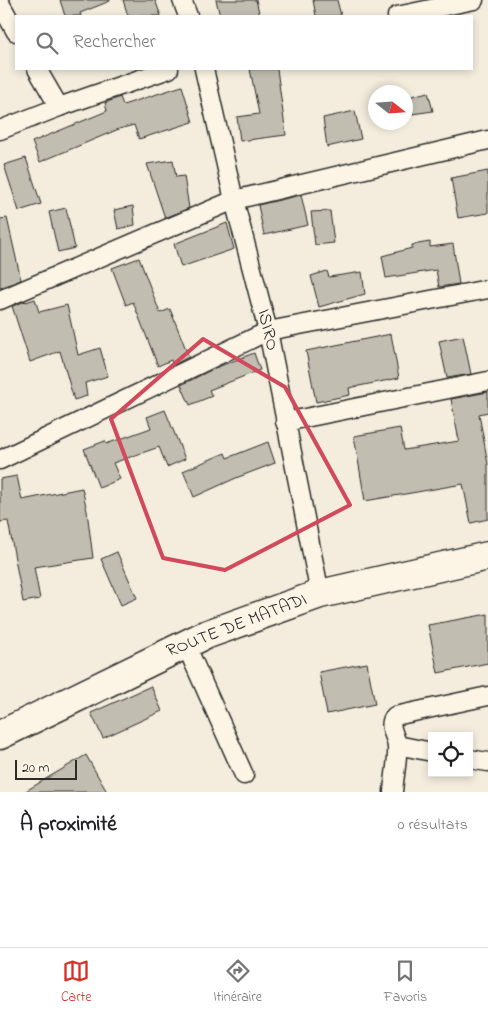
<!DOCTYPE html>
<html lang="fr">
<head>
<meta charset="utf-8">
<style>
	:root { --surface:#fff; --page:#f2f2f2; --text:#202124; --muted:#757577; --line:#e0e0e0; --accent:#d93025 }
	body { margin:0; font-family:"Indie Flower",sans-serif; background:var(--page); color:var(--text) }
	.controls { position:absolute; right:15px; bottom:15px; display:grid; overflow:hidden; border-radius:0px; box-shadow:0 2px 8px #0003 }
	.controls button { width:45px; height:45px; display:grid; place-items:center; padding:0; border:0; border-bottom:1px solid var(--line); background:var(--surface); color:var(--text); font:25px sans-serif }
	.compass { position:absolute; left:368px; top:85px; width:45px; height:45px; border-radius:50%; background:var(--surface); box-shadow:0 2px 8px #0003; rotate:107deg }
	.scale { position:absolute; left:15px; bottom:12px; width:62px; box-sizing:border-box; padding-left:5px; border:2px solid #2b2b2b; border-top:0; font-size:14px; line-height:18px; white-space:nowrap; color:#2b2b2b; -webkit-text-stroke:4px #fcf5e5; paint-order:stroke }
	.list { margin:0; padding:0; list-style:none }
	h2 { display:flex; justify-content:space-between; align-items:center; height:65px; margin:0; padding:0 20px; font-size:21px }
	h2 small { font-size:16px; font-weight:400; color:var(--muted) }
	.icon { flex:none; width:28px; height:28px; fill:none; stroke:currentColor; stroke-width:2; stroke-linecap:round; stroke-linejoin:round }
	.map { position:relative; flex:none; width:488px; height:792px; overflow:hidden }
	.search { position:absolute; background:var(--surface); box-shadow:0 2px 8px #0003; left:15px; right:15px; top:15px; height:55px; display:flex; align-items:center; gap:12px; box-sizing:border-box; padding:0 18px; border-radius:0px; color:var(--muted); font-size:19px }
	.sheet { height:155px; background:var(--surface) }
	nav { display:flex; justify-content:space-around; align-items:center; box-sizing:border-box; height:70px; border-top:1px solid var(--line); background:var(--surface); font-size:14px; color:var(--muted) }
	nav a { display:grid; justify-items:center; gap:2px }
	nav .on { color:var(--accent) }
	.map>svg:first-child { display:block }
	.building { fill:#c2bdb1; stroke:#2b2b2b }
	.lines { fill:none; stroke-linecap:round; stroke-linejoin:round }
	.minor-casing { stroke:#2b2b2b; stroke-width:21 }
	.primary-casing { stroke:#2b2b2b; stroke-width:31 }
	.minor { stroke:#fcf5e5; stroke-width:18 }
	.primary { stroke:#fcf5e5; stroke-width:28 }
	.marked { fill:none; stroke:#d1495b; stroke-width:4; stroke-linejoin:round }
	.labels { text-anchor:middle; dominant-baseline:central; stroke-width:4; stroke-linejoin:round; paint-order:stroke }
	.street-label { font-size:18px; fill:#2b2b2b; stroke:#fcf5e5 }
</style>
</head>
<body>
<div class="map">
<svg width="488" height="792" viewBox="0 0 488 792">
	<rect width="100%" height="100%" fill="#f4edde"/>
	<filter id="ink" filterUnits="userSpaceOnUse"><feTurbulence type="fractalNoise" baseFrequency=".02" numOctaves="2"/><feDisplacementMap in="SourceGraphic" scale="10" xChannelSelector="R" yChannelSelector="G"/><feConvolveMatrix kernelMatrix="1 2 1 2 8 2 1 2 1" color-interpolation-filters="sRGB"/></filter>
	<g filter="url(#ink)">
		<g class="building">
			<path d="M 60,0 L 110,0 L 110,1 L 80,13 L 81,16 L 65,16 Z"/>
			<path d="M 123,0 L 155,0 L 161,16 L 128,16 Z"/>
			<path d="M 216,0 L 256,0 L 260,16 L 220,16 Z"/>
			<path d="M 313,0 L 337,0 L 341,16 L 316,16 Z"/>
			<path d="M 250,69 L 277,69 L 286,135 L 240,141 L 237,117 L 259,114 Z"/>
			<path d="M 182,86 L 193,122 L 139,139 L 134,125 L 119,129 L 40,162 L 32,142 L 107,111 L 105,103 L 120,97 L 123,105 Z"/>
			<path d="M 428,92 L 433,111 L 412,114 L 408,97 Z"/>
			<path d="M 355,111 L 361,139 L 327,147 L 323,118 Z"/>
			<path d="M 26,158 L 41,204 L 19,211 L 4,165 Z"/>
			<path d="M 173,160 L 176,177 L 184,176 L 189,208 L 165,218 L 147,164 Z"/>
			<path d="M 488,171 L 488,213 L 458,218 L 451,178 Z"/>
			<path d="M 301,195 L 308,225 L 264,235 L 258,205 Z"/>
			<path d="M 133,206 L 135,225 L 118,229 L 114,210 Z"/>
			<path d="M 66,208 L 75,248 L 58,252 L 49,212 Z"/>
			<path d="M 330,211 L 334,243 L 315,245 L 311,212 Z"/>
			<path d="M 7,218 L 21,280 L 0,288 L 0,219 Z"/>
			<path d="M 227,223 L 234,249 L 181,267 L 174,244 Z"/>
			<path d="M 430,242 L 430,247 L 453,244 L 459,284 L 439,287 L 436,270 L 386,278 L 382,256 L 412,248 L 412,245 Z"/>
			<path d="M 139,258 L 160,313 L 170,309 L 189,357 L 173,365 L 171,360 L 158,366 L 133,302 L 126,305 L 112,268 Z"/>
			<path d="M 327,271 L 329,277 L 362,272 L 365,294 L 319,307 L 311,276 Z"/>
			<path d="M 35,299 L 39,312 L 67,305 L 78,355 L 100,348 L 108,376 L 85,383 L 87,396 L 74,400 L 60,351 L 30,362 L 12,306 L 26,301 L 26,302 Z"/>
			<path d="M 391,334 L 399,378 L 349,388 L 350,395 L 316,402 L 306,351 Z"/>
			<path d="M 463,336 L 471,374 L 447,378 L 439,341 Z"/>
			<path d="M 254,353 L 260,370 L 209,390 L 212,396 L 190,405 L 181,385 L 215,368 Z"/>
			<path d="M 488,392 L 488,412 L 479,414 L 488,464 L 488,519 L 471,523 L 463,484 L 365,501 L 354,436 L 400,428 L 404,450 L 459,441 L 451,399 Z"/>
			<path d="M 165,410 L 185,459 L 167,467 L 159,447 L 113,463 L 120,479 L 99,488 L 84,449 L 105,441 L 106,444 L 151,428 L 147,417 Z"/>
			<path d="M 268,442 L 275,463 L 236,478 L 194,497 L 183,471 L 225,453 L 227,458 Z"/>
			<path d="M 17,476 L 22,500 L 82,488 L 87,511 L 93,558 L 34,567 L 40,599 L 23,602 L 8,521 L 0,522 L 0,479 Z"/>
			<path d="M 117,552 L 137,598 L 121,605 L 101,559 Z"/>
			<path d="M 488,614 L 488,663 L 438,673 L 428,625 Z"/>
			<path d="M 367,663 L 375,704 L 327,714 L 319,672 Z"/>
			<path d="M 151,686 L 162,711 L 103,738 L 91,713 Z"/>
			<path d="M 86,755 L 107,792 L 24,792 Z"/>
		</g>
		<g class="lines">
			<defs>
				<g id="minor">
					<path d="M 182,0 L 188,16"/>
					<path d="M 0,3 L 16,32"/>
					<path d="M 397,16 L 474,0"/>
					<path d="M 37,69 L 59,107"/>
					<path d="M 204,69 L 234,200 L 268,331 L 320,594"/>
					<path d="M 0,130 L 59,107 L 169,69"/>
					<path d="M 0,300 L 234,200 L 488,140"/>
					<path d="M 285,422 L 488,381"/>
					<path d="M 0,460 L 268,331 L 488,289"/>
					<path d="M 185,643 L 244,775"/>
					<path d="M 397,745 L 432,752"/>
					<path d="M 469,759 L 488,762"/>
					<path d="M 393,792 C 394,777 398,761 397,747 C 397,736 386,726 395,716 L 488,696"/>
				</g>
				<path id="primary" d="M 0,735 L 205,635 L 320,594 L 488,556"/>
			</defs>
			<use href="#minor" class="minor-casing"/>
			<use href="#primary" class="primary-casing"/>
			<use href="#minor" class="minor"/>
			<use href="#primary" class="primary"/>
		</g>
	</g>
	<path class="marked" d="M 203,339 L 285,387 L 350,505 L 225,570 L 163,558 L 111,419 Z"/>
	<g class="labels">
		<g class="street-label">
			<text transform="translate(267 330) rotate(77)">ISIRO</text>
			<text transform="translate(237 626) rotate(-21)">ROUTE DE MATADI</text>
		</g>
	</g>
</svg>
<div class="controls">
<button><svg class="icon" aria-label="locate" viewBox="0 0 24 24"><circle cx="12" cy="12" r="6"/><path d="M12 2v4M12 18v4M2 12h4M18 12h4"/></svg></button>
</div>
<svg class="compass" viewBox="-18 -18 36 36"><path d="M0-13l5 13h-10z" fill="#e53935"/><path d="M0 13l5-13h-10z" fill="#757577"/></svg>
<div class="scale">20 m</div>
<div class="search"><svg class="icon" aria-label="search" viewBox="0 0 24 24"><circle cx="10" cy="10" r="6"/><path d="M15 15l6 6"/></svg>Rechercher</div>
</div>
<section class="sheet">
<h2>À proximité<small>0 résultats</small></h2>
<ul class="list">
</ul>
</section>
<nav>
<a class="on"><svg class="icon" aria-label="map" viewBox="0 0 24 24"><path d="M3 6l6-2 6 2 6-2v14l-6 2-6-2-6 2zM9 4v14M15 6v14"/></svg>Carte</a>
<a><svg class="icon" aria-label="directions" viewBox="0 0 24 24"><path d="M12 3l9 9-9 9-9-9zM9 14v-3h6M13 9l2 2-2 2"/></svg>Itinéraire</a>
<a><svg class="icon" aria-label="saved" viewBox="0 0 24 24"><path d="M7 4h10v16l-5-4-5 4z"/></svg>Favoris</a>
</nav>
</body>
</html>
